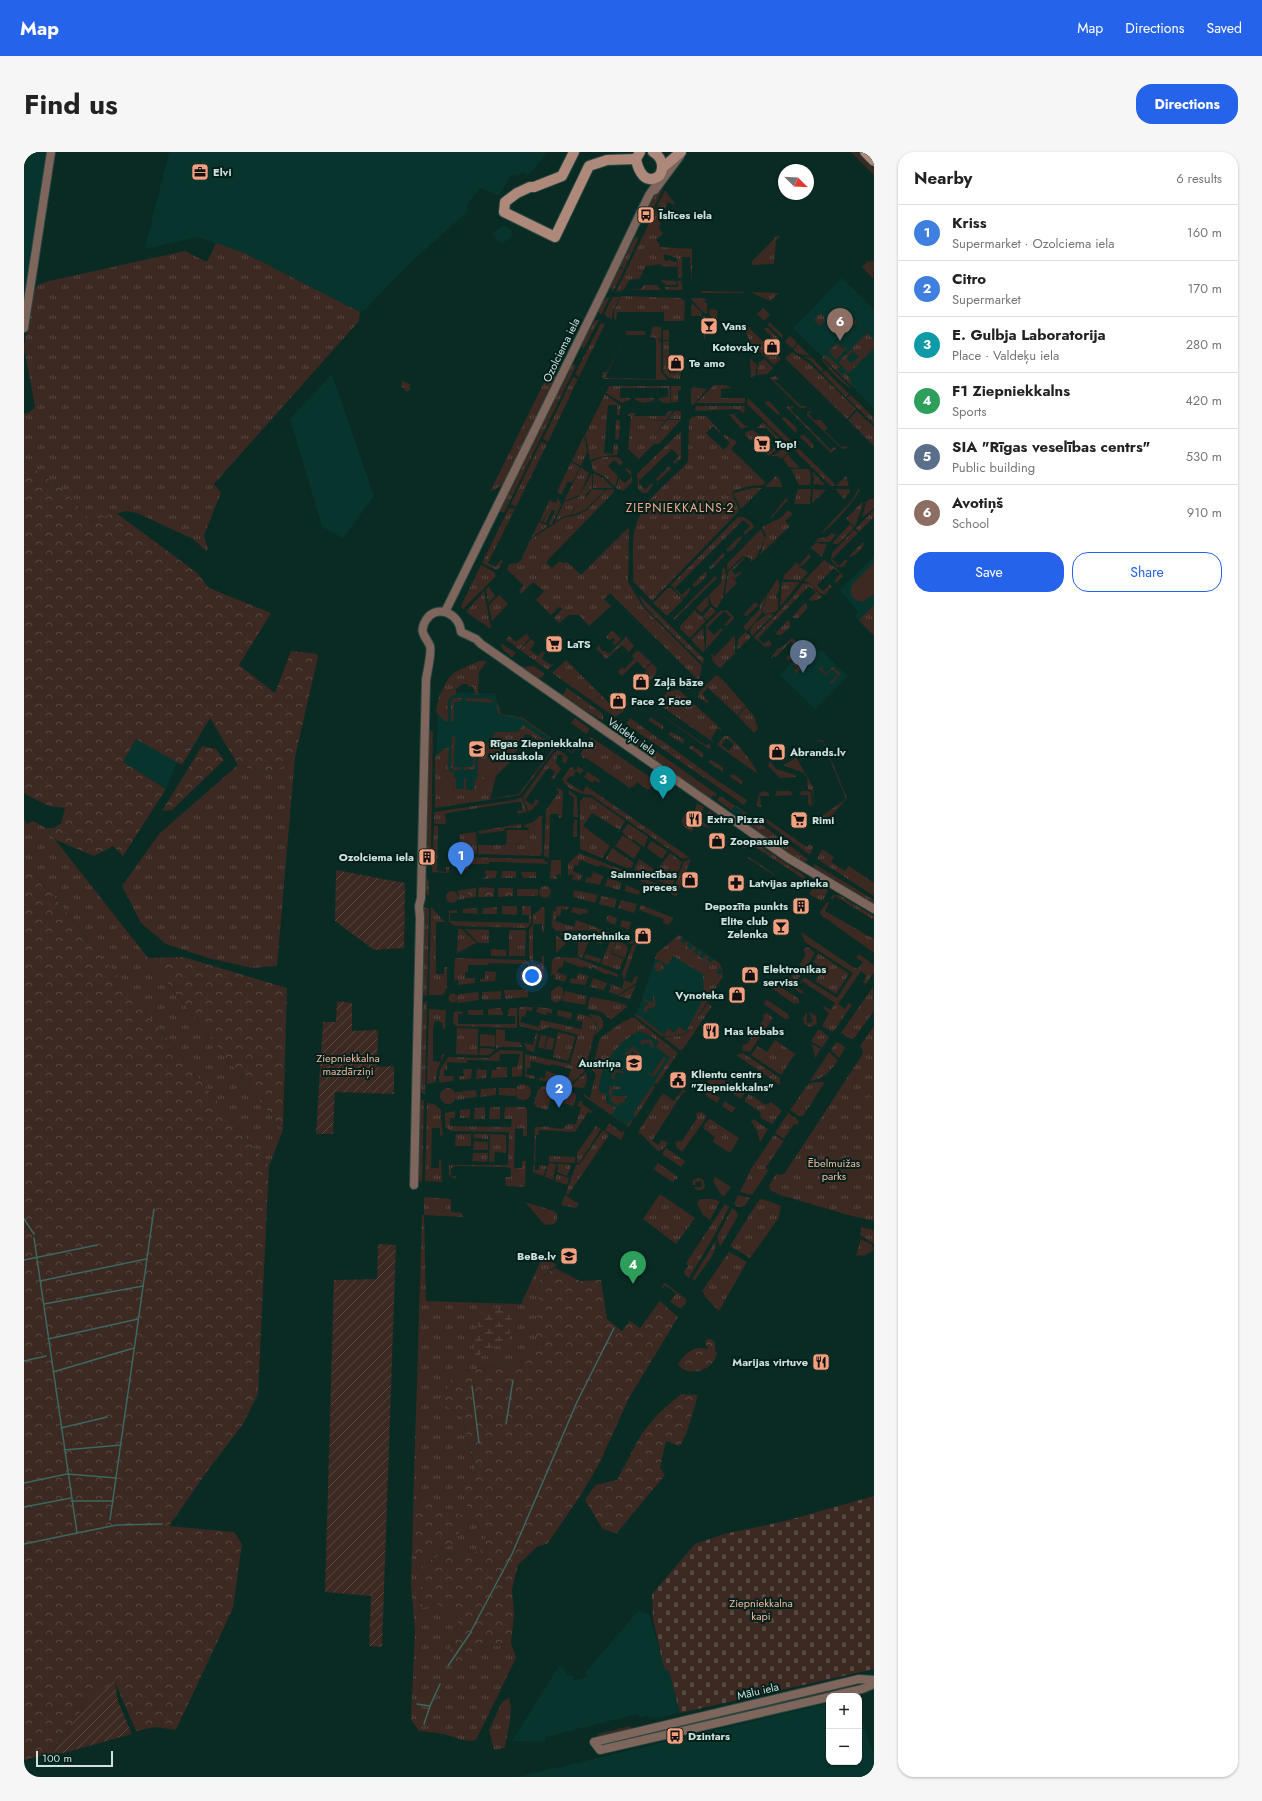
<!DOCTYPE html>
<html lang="en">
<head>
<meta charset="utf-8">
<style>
	:root { --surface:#fff; --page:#f6f6f6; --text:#222; --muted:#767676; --line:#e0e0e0; --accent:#2563eb }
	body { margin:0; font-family:Jost,sans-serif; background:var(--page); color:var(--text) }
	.controls { position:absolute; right:12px; bottom:12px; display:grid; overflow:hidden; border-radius:8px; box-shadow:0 1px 3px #0004 }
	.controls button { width:36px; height:36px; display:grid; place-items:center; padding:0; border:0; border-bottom:1px solid var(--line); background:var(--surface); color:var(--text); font:20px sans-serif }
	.compass { position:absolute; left:754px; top:12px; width:36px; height:36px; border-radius:50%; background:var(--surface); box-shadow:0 1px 3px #0004; rotate:114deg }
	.scale { position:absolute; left:12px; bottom:10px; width:77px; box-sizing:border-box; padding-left:4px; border:2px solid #d0e1dd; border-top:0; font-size:11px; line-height:14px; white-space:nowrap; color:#d0e1dd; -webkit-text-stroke:3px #01201b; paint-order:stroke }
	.you { position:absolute; left:508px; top:824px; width:14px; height:14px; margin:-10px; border:3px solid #fff; border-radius:50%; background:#1a73e8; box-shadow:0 0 0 6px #1a73e833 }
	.badge { display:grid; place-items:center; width:26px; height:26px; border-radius:50%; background:var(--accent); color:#fff; font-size:13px; font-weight:700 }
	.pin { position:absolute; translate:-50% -33px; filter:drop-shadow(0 1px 2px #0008) }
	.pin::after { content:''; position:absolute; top:21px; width:14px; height:12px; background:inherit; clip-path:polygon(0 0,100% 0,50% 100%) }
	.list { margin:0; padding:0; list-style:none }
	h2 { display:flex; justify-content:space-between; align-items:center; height:52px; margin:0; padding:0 16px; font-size:17px }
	h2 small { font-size:13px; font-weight:400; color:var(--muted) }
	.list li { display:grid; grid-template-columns:26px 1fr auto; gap:12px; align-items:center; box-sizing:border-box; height:56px; padding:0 16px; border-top:1px solid var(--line) }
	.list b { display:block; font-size:15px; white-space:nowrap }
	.list p { margin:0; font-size:13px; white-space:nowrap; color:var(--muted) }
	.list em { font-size:13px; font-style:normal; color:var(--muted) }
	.actions { display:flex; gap:8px; padding:12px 16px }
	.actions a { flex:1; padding:9px 0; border:1px solid var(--accent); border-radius:16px; text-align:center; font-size:14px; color:var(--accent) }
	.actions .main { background:var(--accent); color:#fff }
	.map { position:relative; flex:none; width:850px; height:1625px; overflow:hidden; border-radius:16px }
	header { display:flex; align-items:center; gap:24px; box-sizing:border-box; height:56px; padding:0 20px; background:var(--accent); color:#fff }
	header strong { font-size:19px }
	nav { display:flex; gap:22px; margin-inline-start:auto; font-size:14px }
	.intro { display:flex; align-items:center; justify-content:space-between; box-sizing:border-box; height:96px; padding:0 24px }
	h1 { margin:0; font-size:28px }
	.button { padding:10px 18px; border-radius:16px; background:var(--accent); color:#fff; font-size:14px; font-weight:700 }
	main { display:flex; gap:24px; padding:0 24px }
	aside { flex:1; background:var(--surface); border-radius:16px; box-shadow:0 1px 3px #0004 }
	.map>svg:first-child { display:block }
	.built { fill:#07342d }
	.grass { fill:url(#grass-tufts); fill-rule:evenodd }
	.forest { fill:url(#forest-crowns) }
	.wetland { fill:url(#wetland-marsh) }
	.cemetery { fill:url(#cemetery-stones) }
	.garden { fill:url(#garden-furrows) }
	.pitch { fill:#3b2922 }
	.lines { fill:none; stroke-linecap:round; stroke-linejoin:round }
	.stream { stroke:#3d685f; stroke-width:1.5 }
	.secondary-casing { stroke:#2a4742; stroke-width:10 }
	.highway-casing { stroke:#2a4742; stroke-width:12 }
	.secondary { stroke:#7e665c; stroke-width:8 }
	.highway { stroke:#ae8979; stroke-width:10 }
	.labels { text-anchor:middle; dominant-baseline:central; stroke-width:4; stroke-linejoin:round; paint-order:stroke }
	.poi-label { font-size:11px; font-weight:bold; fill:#d0e1dd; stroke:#01201b; text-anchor:start }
	.street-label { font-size:11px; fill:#d0e1dd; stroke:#01201b }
	.park-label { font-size:11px; fill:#f3b59b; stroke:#01201b }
	.neighbourhood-label { font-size:12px; letter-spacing:1px; fill:#f6aa8b; stroke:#01201b }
</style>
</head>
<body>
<header>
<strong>Map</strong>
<nav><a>Map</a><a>Directions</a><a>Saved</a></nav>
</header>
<div class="intro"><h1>Find us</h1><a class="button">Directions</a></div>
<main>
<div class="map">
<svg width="850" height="1625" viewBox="0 0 850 1625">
	<defs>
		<pattern id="grass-tufts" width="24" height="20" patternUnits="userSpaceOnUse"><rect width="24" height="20" fill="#3b2922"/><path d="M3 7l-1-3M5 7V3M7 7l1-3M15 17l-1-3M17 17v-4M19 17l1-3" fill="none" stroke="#564842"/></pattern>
		<pattern id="forest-crowns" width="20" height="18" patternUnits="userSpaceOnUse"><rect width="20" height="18" fill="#3b2922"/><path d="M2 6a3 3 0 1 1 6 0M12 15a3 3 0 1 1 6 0" fill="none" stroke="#564842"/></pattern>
		<pattern id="wetland-marsh" width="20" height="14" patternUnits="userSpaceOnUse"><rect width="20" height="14" fill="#3b2922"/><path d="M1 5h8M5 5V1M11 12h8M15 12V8" fill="none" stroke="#564842"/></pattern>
		<pattern id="cemetery-stones" width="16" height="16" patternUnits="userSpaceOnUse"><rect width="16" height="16" fill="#3b2922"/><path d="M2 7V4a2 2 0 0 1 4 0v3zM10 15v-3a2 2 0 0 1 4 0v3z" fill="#564842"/></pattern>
		<pattern id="garden-furrows" width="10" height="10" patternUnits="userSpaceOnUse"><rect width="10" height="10" fill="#3b2922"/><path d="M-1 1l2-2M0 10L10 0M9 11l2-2" fill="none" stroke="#564842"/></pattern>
	</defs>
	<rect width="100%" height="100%" fill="#0a2a24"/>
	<g class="built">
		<path d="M 0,0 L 22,0 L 0,153 Z"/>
		<path d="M 145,0 L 524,0 L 504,24 L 499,20 L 495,23 L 486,24 L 475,44 L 456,36 L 443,53 L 444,59 L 381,116 L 341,158 L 336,160 L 220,101 L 173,85 L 121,97 L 121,95 Z"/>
		<path d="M 480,72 L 488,78 L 487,85 L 478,92 L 468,82 Z"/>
		<path d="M 818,126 L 850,157 L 850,256 L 769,176 Z"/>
		<path d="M 308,222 L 350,344 L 319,386 L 298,375 L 266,267 Z"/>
		<path d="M 850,404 L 850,484 L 831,465 L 834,460 L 816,438 Z"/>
		<path d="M 782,495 L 801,500 L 802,503 L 824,524 L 791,557 L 756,523 Z"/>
		<path d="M 414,540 L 471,541 L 477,562 L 499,566 L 534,590 L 528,598 L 506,583 L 501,582 L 488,608 L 472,624 L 466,648 L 411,655 Z"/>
		<path d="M 113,586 L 153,610 L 142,637 L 99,610 Z"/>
		<path d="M 710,654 L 719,660 L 716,665 L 707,659 Z"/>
		<path d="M 655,783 L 690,807 L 688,811 L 699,819 L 688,835 L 691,837 L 662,880 L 658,877 L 654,877 L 651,881 L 644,876 L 640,883 L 611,862 L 614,858 L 633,801 Z"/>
		<path d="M 608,867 L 652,900 L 604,974 L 565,948 L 582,882 Z"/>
		<path d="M 614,1459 L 625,1462 L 641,1518 L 645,1519 L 656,1561 L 633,1566 L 622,1564 L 616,1566 L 614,1562 L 521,1585 L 521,1590 L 488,1589 L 535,1514 L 539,1516 L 543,1524 L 549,1523 L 550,1528 L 564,1525 L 561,1521 Z"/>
		<path d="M 805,1551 L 805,1610 L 835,1610 L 835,1559 L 850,1603 L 850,1625 L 493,1625 Z"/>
	</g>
	<g class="grass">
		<path d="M 827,0 L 833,0 L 850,17 L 850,23 Z"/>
		<path d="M 637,36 L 639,37 L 627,61 L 621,63 L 633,38 Z"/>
		<path d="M 641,38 L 651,52 L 650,53 L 644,50 L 634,69 L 637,71 L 635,75 L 639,82 L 632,88 L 635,91 L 636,95 L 668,97 L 668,134 L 666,105 L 658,105 L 658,126 L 654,125 L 653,106 L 640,102 L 640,108 L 644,109 L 646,107 L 646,109 L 653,110 L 653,115 L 637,114 L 637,112 L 622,114 L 615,127 L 605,128 C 602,135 600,140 592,140 Z"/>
		<path d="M 754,83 L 756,85 L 752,88 L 750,112 L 728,113 L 728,109 Z"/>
		<path d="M 612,84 L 614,86 L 613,90 L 600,117 L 596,114 Z"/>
		<path d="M 192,91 L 220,101 L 336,160 L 335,169 L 190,332 L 197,341 L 180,383 L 184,398 L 182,399 L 169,387 L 113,361 L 102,359 L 67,369 L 39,337 L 0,310 L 0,262 L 6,260 L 11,255 L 0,195 L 9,140 L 14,133 L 25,129 L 161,99 L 183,110 Z"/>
		<path d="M 848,108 L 850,110 L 849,126 L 838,115 L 844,109 L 846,110 Z"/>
		<path d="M 596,116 L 600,118 L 589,140 L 586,135 Z"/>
		<path d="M 652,125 L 653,133 L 641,133 L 641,131 L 638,130 L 637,128 L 652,129 Z"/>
		<path d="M 654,128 L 657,129 L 659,138 L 642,138 L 641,135 L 654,135 Z"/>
		<path d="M 620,133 L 633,133 L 636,137 L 636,138 L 602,138 L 617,137 Z"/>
		<path d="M 676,139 L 721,140 L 718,141 L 678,141 Z"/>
		<path d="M 728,140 L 755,141 L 746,149 L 728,141 Z"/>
		<path d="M 597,144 L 657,146 L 661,149 L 660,169 L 640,169 L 640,160 L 593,160 L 592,169 L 590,167 L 590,160 Z"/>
		<path d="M 586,145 L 577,163 L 574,159 L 580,148 Z"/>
		<path d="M 589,145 L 596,145 L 589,159 L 588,167 L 586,167 L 587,164 L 585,166 L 580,162 Z"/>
		<path d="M 669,146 L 684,147 L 681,148 L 681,151 L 683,151 L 683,162 L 680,161 L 667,147 Z"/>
		<path d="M 668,151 L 678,161 L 677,164 L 667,164 Z"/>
		<path d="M 739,156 L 746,163 L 740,169 L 733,162 Z"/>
		<path d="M 686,157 L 693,158 L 693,171 L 685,162 Z"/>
		<path d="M 796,161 L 802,167 L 796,174 L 790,168 Z"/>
		<path d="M 823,161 L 836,173 L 836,174 L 832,170 L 826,177 L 819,170 L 825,164 Z"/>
		<path d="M 680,164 L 682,165 L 681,187 L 680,188 L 679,166 Z"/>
		<path d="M 571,168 L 575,168 L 560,196 L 557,194 Z"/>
		<path d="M 745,170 L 759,183 L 758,186 L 744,173 Z"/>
		<path d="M 577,171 L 581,172 L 555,225 L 551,222 Z"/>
		<path d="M 629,174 L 637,175 L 637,189 L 636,187 L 633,186 L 637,190 L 637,220 L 644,228 L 581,227 L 578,225 L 579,220 L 583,220 L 600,186 L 581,226 L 632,227 L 632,186 L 626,185 Z"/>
		<path d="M 723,174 L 745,195 L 738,202 L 726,190 L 721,178 Z"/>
		<path d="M 741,176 L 744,176 L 754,186 L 753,190 L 740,177 Z"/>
		<rect x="639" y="178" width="6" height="10"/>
		<path d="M 602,179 L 620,179 L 622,182 L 620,183 L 603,183 L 601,180 Z"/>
		<path d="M 843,181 L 850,188 L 850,196 L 825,221 L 814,210 L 827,198 L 829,200 L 822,206 L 827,211 L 835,205 L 827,197 Z"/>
		<path d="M 766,184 L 773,191 L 769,196 L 765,194 L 764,190 L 764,193 L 761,189 Z"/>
		<path d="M 639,189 L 645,189 L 645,221 L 653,221 L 654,216 L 657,216 L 656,227 L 645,226 L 639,220 Z"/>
		<path d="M 813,191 L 819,197 L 822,195 L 823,196 L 812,208 L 805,199 Z"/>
		<path d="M 774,192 L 786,204 L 775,202 L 769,198 Z"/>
		<path d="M 746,196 L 757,207 L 750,213 L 739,203 Z"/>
		<path d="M 768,200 L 785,211 L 832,257 L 823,267 L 761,206 Z"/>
		<path d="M 802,203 L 816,215 L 814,218 L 818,222 L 821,221 L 827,227 L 826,230 L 829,235 L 798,205 Z"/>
		<path d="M 778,204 L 788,206 L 799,217 L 797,220 L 787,209 Z"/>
		<path d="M 726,206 L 733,213 L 731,224 L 727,225 Z"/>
		<path d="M 797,206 L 827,236 C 820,234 800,213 797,206 Z"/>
		<path d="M 741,207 L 749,216 L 743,222 L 733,223 L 735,210 Z"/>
		<path d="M 548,211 L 552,214 L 480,361 L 476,359 Z"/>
		<path d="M 801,218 L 825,242 L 822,245 L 798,221 Z"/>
		<path d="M 524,222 L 535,222 L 480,332 L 466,340 Z"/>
		<path d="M 751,224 L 756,227 L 750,228 L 777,254 L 782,254 L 781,256 L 776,256 L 746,226 Z"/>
		<path d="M 549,225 L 554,227 L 524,290 L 519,287 Z"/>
		<path d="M 378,229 L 386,232 L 386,238 L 382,240 L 380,236 L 377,235 Z"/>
		<path d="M 690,233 L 702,233 L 708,236 L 697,237 L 697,246 L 721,246 L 721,251 L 672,251 Z"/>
		<path d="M 585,234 L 646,234 L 646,251 L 640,251 L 635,248 L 635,246 L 644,245 L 644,236 L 596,236 L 596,246 L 606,246 L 606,248 L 598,251 L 582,241 Z"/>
		<path d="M 647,234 L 657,234 L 657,238 L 654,238 L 654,250 L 647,250 Z"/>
		<path d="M 669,235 L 683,237 L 669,253 L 667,252 L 667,238 Z"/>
		<path d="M 581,242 L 597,254 L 595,263 L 593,263 L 593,253 L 584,253 L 580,301 L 589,302 L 590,292 L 593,292 L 594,296 L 593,303 L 579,304 L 566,308 L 562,286 L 560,285 Z"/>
		<path d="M 827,243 L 850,266 L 850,272 L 823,246 Z"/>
		<path d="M 611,246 L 630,246 L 630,248 C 622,252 618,251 611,248 Z"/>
		<path d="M 724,246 L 766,288 L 763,291 L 723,252 Z"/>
		<path d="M 745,249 L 756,261 L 754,263 L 740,250 Z"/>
		<path d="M 672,254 L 721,254 L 720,262 L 715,258 L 712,257 L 671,259 Z"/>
		<path d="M 768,254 L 770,255 L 766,257 L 807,298 L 810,295 L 812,297 L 807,301 L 762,255 Z"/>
		<path d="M 644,259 L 649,259 L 642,268 L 615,267 L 641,269 L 629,286 L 643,268 L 657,268 L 635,292 L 630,292 L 615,307 L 604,297 L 607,264 L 604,264 L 605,261 L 611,261 L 610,264 L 641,264 Z"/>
		<path d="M 651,259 L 657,259 L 657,267 L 644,267 Z"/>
		<path d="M 787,259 L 788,260 L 784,261 L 790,268 L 797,268 L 804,277 L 800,278 L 817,295 L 823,294 L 823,296 L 818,297 L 783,263 L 783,260 Z"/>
		<path d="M 833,259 L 850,275 L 850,294 L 824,268 Z"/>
		<path d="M 713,261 L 710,263 L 721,274 L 725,274 L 718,277 L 705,263 Z"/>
		<path d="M 673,264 L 682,264 L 697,280 L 696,281 L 689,274 L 682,281 L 700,298 L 706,291 L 699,284 L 701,283 L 713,290 L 707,297 L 742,331 L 739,333 L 726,334 L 709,339 L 708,341 L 715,359 L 628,449 L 609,429 C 610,413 607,393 611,377 C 617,349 645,330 664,310 L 665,268 L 668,265 Z"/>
		<path d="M 759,265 L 762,266 L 773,276 L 772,281 L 758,267 Z"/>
		<path d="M 592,268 L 595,268 L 596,271 L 595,286 L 593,288 L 591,287 Z"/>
		<path d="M 739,270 L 761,292 L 755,298 L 753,297 L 745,304 L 742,302 L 751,295 L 756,290 L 742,276 L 733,276 Z"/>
		<path d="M 729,278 L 734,282 L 727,289 L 721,283 L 722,280 Z"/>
		<path d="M 657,279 L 657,307 L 650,312 L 649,310 L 655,304 L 648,297 L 614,330 L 621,338 L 628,331 L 629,333 L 623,341 L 618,341 L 614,337 L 613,322 Z"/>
		<path d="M 778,283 L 780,283 L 790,293 L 789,297 L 776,285 Z"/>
		<path d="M 559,286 L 561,287 L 563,300 L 557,314 L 548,309 Z"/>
		<path d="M 767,289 L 811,332 L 810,334 L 807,334 L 764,292 Z"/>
		<path d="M 517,290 L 523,292 L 492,355 L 487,352 Z"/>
		<path d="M 762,293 L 767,298 L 757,307 L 754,304 L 747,304 L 754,301 Z"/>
		<path d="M 763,303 L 764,303 L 776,316 L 765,315 L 759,307 Z"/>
		<path d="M 579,305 L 594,305 L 599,310 L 597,314 L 590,308 L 584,314 L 594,324 L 591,335 L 580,324 L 569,319 L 567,310 Z"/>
		<path d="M 547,310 L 556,315 L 548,331 L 544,329 L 537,343 L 533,340 Z"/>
		<path d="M 645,314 L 647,316 L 646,318 L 634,329 L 632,327 Z"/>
		<path d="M 557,315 L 565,321 L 556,343 L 540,349 Z"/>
		<path d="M 602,316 L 607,319 L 608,330 L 599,339 L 592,336 L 595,326 L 601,331 L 608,325 L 601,317 Z"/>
		<path d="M 767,317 L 785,317 L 787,324 L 786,333 L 775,333 Z"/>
		<path d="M 788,319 L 801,333 L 789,332 L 790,327 Z"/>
		<path d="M 568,321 L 568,336 L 562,342 L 561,347 L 568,337 L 581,338 L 561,358 L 548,363 L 549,358 L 555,353 L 549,357 L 547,363 L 538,365 L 531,370 L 540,350 L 555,345 Z"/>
		<path d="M 569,321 L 579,326 L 589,336 L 569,336 Z"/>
		<path d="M 752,324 L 756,328 L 758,335 L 741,335 Z"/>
		<path d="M 822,324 L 825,334 L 812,334 Z"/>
		<path d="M 728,336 L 738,336 L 717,357 L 709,341 Z"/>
		<path d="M 590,337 L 590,340 L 522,410 L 528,416 L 536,409 L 538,411 L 543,410 L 557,423 L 604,376 L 605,377 L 604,430 L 619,455 L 678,514 C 676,523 675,535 664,537 L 660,535 L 657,528 L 658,526 L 665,533 L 672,526 L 586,441 L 580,447 L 587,454 L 565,474 L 555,463 L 545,463 L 535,471 L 530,466 L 538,457 L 535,455 L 527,463 L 512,448 L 520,439 L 509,430 L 497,442 L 495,439 L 500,434 L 483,417 L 485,412 L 494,411 L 497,408 L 506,388 L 539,366 L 553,363 L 563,358 L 582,338 Z"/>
		<path d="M 774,337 L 787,337 L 786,352 L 770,352 Z"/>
		<path d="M 789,337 L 802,338 L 788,351 Z"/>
		<path d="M 811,337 L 826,337 L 826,340 L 820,347 Z"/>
		<path d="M 834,337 L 836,337 C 833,347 806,377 797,381 L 829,347 Z"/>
		<path d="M 534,346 L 537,353 L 528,372 L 524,373 L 531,359 L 528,358 L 522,371 L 519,370 L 526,357 L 518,370 L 516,369 L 526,347 L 527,349 L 532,351 Z"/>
		<path d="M 762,346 L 764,348 L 748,365 L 746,366 Z"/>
		<path d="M 846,347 L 850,347 L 850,356 L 838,366 L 842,350 Z"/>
		<path d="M 838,350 L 839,352 L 831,375 L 822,367 Z"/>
		<path d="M 485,356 L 491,357 L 464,411 L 472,415 L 476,408 L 479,409 L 475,416 L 472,418 L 458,411 Z"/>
		<path d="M 764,358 L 769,362 L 761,369 L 766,374 L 736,403 L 742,383 L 738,375 L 758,365 Z"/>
		<path d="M 850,358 L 850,365 L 835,380 L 832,376 Z"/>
		<path d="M 714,365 C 720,364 728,369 730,375 L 721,383 L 719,381 L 726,374 L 719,368 L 651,436 L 658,443 L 665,436 L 666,438 L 661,446 L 658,446 L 647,433 Z"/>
		<path d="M 515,370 L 524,374 L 507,386 Z"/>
		<path d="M 826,372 L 830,376 L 814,392 L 809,392 L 809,390 Z"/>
		<path d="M 737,377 L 741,386 L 732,406 L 727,410 L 726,406 L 719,404 L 703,419 L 703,412 Z"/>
		<path d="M 830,378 L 834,381 L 808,407 L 815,414 L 822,407 L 823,409 C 821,414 820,416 813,415 L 807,408 L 808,401 Z"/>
		<path d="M 808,381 L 812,383 L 806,390 L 792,390 L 793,387 L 803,385 Z"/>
		<path d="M 716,384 L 718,386 L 708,398 L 704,400 L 702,398 Z"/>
		<path d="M 839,390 L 840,392 C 837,399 833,401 827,405 L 825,404 Z"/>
		<path d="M 791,391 L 803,392 L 798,405 L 787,396 Z"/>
		<path d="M 699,401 L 701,403 C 696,408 693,413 687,417 L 685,416 Z"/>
		<path d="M 785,402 L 787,405 L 778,414 L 774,414 L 784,420 L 777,429 L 759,427 L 761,422 L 773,410 L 775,413 Z"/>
		<path d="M 720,405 L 721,406 L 708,419 L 711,423 L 717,419 L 718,420 L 711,427 L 707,424 L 713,431 L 701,443 L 704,420 Z"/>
		<path d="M 800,408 L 812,416 L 819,424 L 812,431 L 810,429 L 816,422 L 810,416 L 793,433 L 799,439 L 806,432 L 808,434 L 801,443 C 792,441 789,431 780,429 Z"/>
		<path d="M 457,413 L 470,420 L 472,424 L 439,457 L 437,454 Z"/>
		<path d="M 700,414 L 702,423 L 699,445 L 693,456 L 687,452 L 685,443 L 697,431 L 698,419 Z"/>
		<path d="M 682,419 L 683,421 L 682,425 L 674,433 L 670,435 L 668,433 Z"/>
		<path d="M 691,424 L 693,425 L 693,426 L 649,469 L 649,467 Z"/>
		<path d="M 753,427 L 755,429 C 756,435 755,439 752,445 L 754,446 L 754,457 L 751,460 L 741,462 L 738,459 L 742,450 L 742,445 Z"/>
		<path d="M 758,430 L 776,430 L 756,455 Z"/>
		<path d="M 779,431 L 786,432 L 798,445 L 793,448 L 786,449 L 785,447 L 792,440 L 785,434 L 734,486 L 740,492 L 745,488 L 748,492 L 746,494 L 741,495 L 730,485 L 768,446 Z"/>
		<path d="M 465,435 L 471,444 L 464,451 L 462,437 Z"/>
		<path d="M 644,436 L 647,436 L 659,448 L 643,464 L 629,451 Z"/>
		<path d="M 460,439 L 467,477 L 442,460 Z"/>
		<path d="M 614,442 L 680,507 L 679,512 L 621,455 Z"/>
		<path d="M 475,443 L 484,452 L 468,469 L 465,453 Z"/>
		<path d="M 684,444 L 685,453 L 677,461 L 672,456 Z"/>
		<path d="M 740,446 L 742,449 L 737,457 L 738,461 L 723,479 L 719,475 L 736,457 L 735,454 Z"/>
		<path d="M 730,451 L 733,451 L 734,453 L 723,464 L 720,464 L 721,461 Z"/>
		<path d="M 781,451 L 783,452 L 782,458 L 774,466 L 770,466 L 768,465 Z"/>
		<path d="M 850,453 L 850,484 L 835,468 Z"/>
		<path d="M 687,455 L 692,459 L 683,468 L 679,464 Z"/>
		<path d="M 671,458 L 682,469 L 666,486 L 656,477 L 656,474 Z"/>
		<path d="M 703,458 L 709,464 L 710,467 L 702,474 L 700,473 L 707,465 L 700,459 L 683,476 L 690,483 L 697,476 L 699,478 L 682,497 L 682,473 L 696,459 Z"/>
		<path d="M 744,462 L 750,462 L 728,484 L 726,480 C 728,470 736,468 744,462 Z"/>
		<path d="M 764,468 L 766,470 L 766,475 L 757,483 L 753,483 L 751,482 Z"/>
		<path d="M 679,476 L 681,498 L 679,500 L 667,488 Z"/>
		<path d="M 588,478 L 597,487 L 591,493 L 588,491 L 591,488 L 590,486 L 585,488 L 582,485 Z"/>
		<path d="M 722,480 L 727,485 L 713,498 L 714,487 Z"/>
		<path d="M 502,482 L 506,486 L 495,498 L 489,492 L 482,488 L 485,484 L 492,490 Z"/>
		<path d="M 711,483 L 711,501 L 696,516 C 691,512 686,508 688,501 L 690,505 Z"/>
		<path d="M 602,485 L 610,494 L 605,500 L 598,493 L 582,507 L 572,496 L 575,493 L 578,499 L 581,499 L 585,502 Z"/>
		<path d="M 768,486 L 772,489 L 770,492 L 767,489 L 752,505 L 750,504 L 746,508 L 754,496 L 757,496 Z"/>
		<path d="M 507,487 L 511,490 L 506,498 L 514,504 L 518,500 L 521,500 L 518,507 L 527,513 L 531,510 L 524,518 L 496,498 Z"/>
		<path d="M 478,492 L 492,501 L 488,505 L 479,498 L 477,493 Z"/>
		<path d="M 772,495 L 775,498 L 765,509 L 762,506 Z"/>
		<path d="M 613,499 L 616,500 L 627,510 L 621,517 L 613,509 L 598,524 L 594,520 L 598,515 L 600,517 L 610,507 L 608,503 Z"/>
		<path d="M 777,500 L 779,502 L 772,509 L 778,515 L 772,522 L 770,519 L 773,516 L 767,511 Z"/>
		<path d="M 542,508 L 593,559 L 600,553 L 593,546 L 598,545 L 604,551 L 599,560 L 591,565 L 528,521 Z"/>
		<path d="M 455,509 L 462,509 L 462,511 L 455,520 L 454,543 L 451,543 L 449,535 L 444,534 L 444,532 L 437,532 L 437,534 L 434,534 L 434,536 L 432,537 L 432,543 L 427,544 L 424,548 L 424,569 L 421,569 L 412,560 C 413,549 421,527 431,520 C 438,516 447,513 455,509 Z"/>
		<path d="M 628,511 L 633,516 L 632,521 L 626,529 L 623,529 L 621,517 Z"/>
		<path d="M 496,513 L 499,515 L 510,514 L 521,522 L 517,526 L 513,526 L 495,514 Z"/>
		<path d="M 800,513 L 798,517 L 802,522 L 808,515 L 816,520 L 816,523 L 807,532 L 805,531 L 814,523 L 808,517 L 802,524 L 795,517 Z"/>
		<path d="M 692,523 L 697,526 L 722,554 L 713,563 L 684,536 L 678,542 L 685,550 L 683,551 L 674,545 L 675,540 Z"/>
		<path d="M 543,536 L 579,562 L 579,569 L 538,544 Z"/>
		<path d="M 652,538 L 655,538 L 697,577 L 697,579 L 694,576 L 687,586 L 689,590 L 634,552 L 643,540 Z"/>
		<path d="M 429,546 L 438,546 L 438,549 L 430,550 L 430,569 L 427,569 L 427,550 Z"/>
		<path d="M 442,546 L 467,547 L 470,551 L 442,549 Z"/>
		<path d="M 473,550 L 477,562 L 499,566 L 546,599 L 548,600 L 552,597 L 552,598 L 549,601 L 546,600 L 498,567 L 474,562 Z"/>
		<path d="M 623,553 L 681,593 L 686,592 L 686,596 L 685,597 L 682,595 Z"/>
		<path d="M 722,555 L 730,564 L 734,577 L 730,581 L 714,564 Z"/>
		<path d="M 551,566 L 566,577 L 561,584 L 562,582 L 547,571 Z"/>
		<path d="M 606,566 L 634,586 L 634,588 L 636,587 L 694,629 L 723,648 L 720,653 L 602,572 Z"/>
		<path d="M 627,566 L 639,573 L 639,578 L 624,568 Z"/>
		<path d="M 499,573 L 532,595 L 496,643 L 411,656 L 411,605 L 421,596 L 425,596 L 424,615 L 426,620 L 430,621 L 430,626 L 418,625 L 418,644 L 429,645 L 430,626 L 432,626 L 432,637 L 440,637 L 440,626 L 442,626 L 442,638 L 450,638 L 451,628 L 453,628 L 455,598 C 462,596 464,591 467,585 L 470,585 L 470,580 L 494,580 ZM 501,582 L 506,583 L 528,598 L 495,642 L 466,647 L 472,624 L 488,608 Z"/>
		<path d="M 597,575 L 693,642 L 692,645 L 689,643 L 687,646 L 679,643 L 594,583 L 593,581 Z"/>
		<path d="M 405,579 L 409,579 L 407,696 L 403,701 Z"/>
		<path d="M 647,580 L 660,587 L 659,592 L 644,582 Z"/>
		<path d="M 428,584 L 431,584 L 430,615 L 436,615 L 436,618 L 429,618 L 427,615 Z"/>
		<path d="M 700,584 L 704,584 C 717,595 726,607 734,622 L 693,593 ZM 702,586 L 710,592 L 705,599 L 697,593 Z"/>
		<path d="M 567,585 L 630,628 L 634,629 L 638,627 L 642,629 L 638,628 L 624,638 L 613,630 L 609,635 L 607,634 L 606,636 L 562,606 L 558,606 L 557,601 Z"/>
		<path d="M 799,588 L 823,646 L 803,669 L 796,665 L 822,647 L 799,590 L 791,589 Z"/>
		<path d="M 667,593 L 679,601 L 679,606 L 665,596 Z"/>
		<path d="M 450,596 L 452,596 L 451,617 L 440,618 L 439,615 L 449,615 Z"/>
		<path d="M 535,598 L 544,605 L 542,612 L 538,609 L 539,603 L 533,603 L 532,611 L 537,617 L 529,628 L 527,626 L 531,620 L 525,616 L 521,620 L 501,648 L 508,653 L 512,647 L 515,649 L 508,658 L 504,659 L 499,645 L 530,601 Z"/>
		<path d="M 769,600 L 789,635 L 790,658 L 788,639 L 784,637 L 783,626 L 780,621 L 759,613 L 772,606 Z"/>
		<path d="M 271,605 L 253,814 L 228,816 L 184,806 L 142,792 L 117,771 L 98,734 L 135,682 L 214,613 L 247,622 Z"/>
		<path d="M 687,608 L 699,615 L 699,620 L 684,610 Z"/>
		<path d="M 746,609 L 752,617 L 772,623 L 772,625 L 756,626 L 744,614 Z"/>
		<path d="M 553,614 L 560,618 L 556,622 L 552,619 L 549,625 L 546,624 L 542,629 L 559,640 L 562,634 L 665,705 L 659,707 L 567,643 C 557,642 543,638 538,627 L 546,616 L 549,615 L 550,618 L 553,618 Z"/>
		<path d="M 564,620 L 576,628 L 575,631 L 570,628 L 569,631 L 560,625 Z"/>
		<path d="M 709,622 L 719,629 L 718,633 L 705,624 Z"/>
		<path d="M 534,636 L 539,639 L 538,666 L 535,666 L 534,662 L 526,662 L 525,706 L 520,704 L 522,658 L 535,640 L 532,637 Z"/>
		<path d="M 545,638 L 553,645 L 554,665 L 549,665 L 550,645 L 545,643 Z"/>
		<path d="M 741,639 L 745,641 L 745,644 L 736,644 L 737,655 L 735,655 L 732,653 L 736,641 Z"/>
		<path d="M 753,639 L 766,639 L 769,643 L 751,644 Z"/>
		<path d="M 778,639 L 784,639 L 787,641 L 788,654 L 784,652 L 784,643 L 775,643 Z"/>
		<path d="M 696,644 L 723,661 L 723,664 L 720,668 L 716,665 L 719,660 L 711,654 L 707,658 L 693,648 Z"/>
		<path d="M 498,645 L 503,660 L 494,662 L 493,659 L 499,658 L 497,650 L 492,650 L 429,660 L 421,662 L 422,670 L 421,672 L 410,672 L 410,660 L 491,648 Z"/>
		<path d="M 561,645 L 568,646 L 601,669 L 596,678 L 568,661 L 559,674 L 586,694 L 578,706 L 556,697 L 556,649 Z"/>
		<path d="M 673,651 L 680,655 L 677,662 L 677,668 L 686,676 C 675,675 675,666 671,657 Z"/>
		<path d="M 685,659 L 700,669 L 701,671 L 684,669 L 682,663 Z"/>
		<path d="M 662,660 L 665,662 L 664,664 L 669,677 L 668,680 L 658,673 L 660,672 L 657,670 Z"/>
		<path d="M 517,663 L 518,664 L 518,701 L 516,704 L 454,702 L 454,693 L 481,693 L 482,692 L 504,691 L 505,676 L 501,675 L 500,673 L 509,670 Z"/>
		<path d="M 738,664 L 783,695 L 786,692 L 789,695 L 786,703 L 736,666 Z"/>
		<path d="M 729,666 L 785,708 L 781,710 L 777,710 L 722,673 L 726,667 Z"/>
		<path d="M 0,667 L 3,672 L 9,669 L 22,676 L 259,978 L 245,1014 L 0,707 Z"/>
		<path d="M 550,668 L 553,668 L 553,685 L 549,685 Z"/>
		<path d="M 497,672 L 497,676 L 481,676 L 480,679 L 455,682 L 454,679 Z"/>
		<path d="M 605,672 L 624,685 L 620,695 L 609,687 L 608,689 L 598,680 L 603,673 Z"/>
		<path d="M 410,674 L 414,674 L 413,719 L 422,720 L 422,715 L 425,715 L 425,721 L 408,720 Z"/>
		<path d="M 452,680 L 453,702 L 432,701 L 436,698 L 436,682 Z"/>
		<path d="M 727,688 L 780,723 L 781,726 L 775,735 L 774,732 L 778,726 L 725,691 L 721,696 L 718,695 L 723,689 Z"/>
		<path d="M 627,689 L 643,699 L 638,707 L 623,696 Z"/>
		<path d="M 588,696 L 610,711 L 607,716 L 604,716 L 582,708 L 582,706 Z"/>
		<path d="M 798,697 L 810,705 L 807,710 L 821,719 L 825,714 L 850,731 L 850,744 L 793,707 Z"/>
		<path d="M 555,701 L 649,738 L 660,709 L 667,707 L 652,745 L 645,740 L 576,713 L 575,715 L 556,708 L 554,714 L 551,713 L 549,719 L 558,723 L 556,729 L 547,727 L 550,724 L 547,722 L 544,724 L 544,712 Z"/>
		<path d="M 646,701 L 658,710 L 648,734 L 627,726 Z"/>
		<path d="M 437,705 L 519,707 L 525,712 L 473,710 L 465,710 L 465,712 L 445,712 L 444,718 L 440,718 L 440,714 L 437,713 L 439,710 L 435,708 Z"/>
		<path d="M 722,705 L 726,706 L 750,722 L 751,724 Z"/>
		<path d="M 615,707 L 630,717 L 624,725 L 610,718 Z"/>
		<path d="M 527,708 L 537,708 L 537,725 L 535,722 L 532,723 L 533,727 L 526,727 Z"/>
		<path d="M 789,711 L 850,748 L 850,753 L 791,718 Z"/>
		<path d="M 461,718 L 473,719 L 472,726 L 457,727 L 462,725 Z"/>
		<path d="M 478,719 L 492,719 L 492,726 L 477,726 Z"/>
		<path d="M 497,720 L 512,720 L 512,726 L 499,726 Z"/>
		<path d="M 569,720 L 579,724 L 576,733 L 561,730 L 563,725 L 567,726 Z"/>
		<path d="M 401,724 L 405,729 L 405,744 L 401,741 Z"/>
		<path d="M 584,726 L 598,731 L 595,738 L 581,734 Z"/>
		<path d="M 792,730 L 804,738 L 800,747 L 797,749 L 785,742 Z"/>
		<path d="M 602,733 L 616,739 L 615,743 L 601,739 Z"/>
		<circle cx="521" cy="740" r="6"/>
		<path d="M 443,737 L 444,746 L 434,748 L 435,743 L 433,739 Z"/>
		<rect x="493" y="737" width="21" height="7"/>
		<path d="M 550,738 L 574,743 L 571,751 L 549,745 Z"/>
		<circle cx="428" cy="745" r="6"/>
		<path d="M 809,743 L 815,743 L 850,764 L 850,768 L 811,744 L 808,748 L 807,746 Z"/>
		<path d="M 577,744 L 593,747 L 590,756 L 575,752 Z"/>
		<path d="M 597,748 L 613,752 L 610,761 L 594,756 Z"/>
		<path d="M 803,750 L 805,751 L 801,759 L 850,787 L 850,801 L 797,763 L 796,760 Z"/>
		<path d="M 617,753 L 650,766 L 644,773 L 639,771 L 640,767 L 615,758 Z"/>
		<path d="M 478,754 L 493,754 L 493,763 L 478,762 Z"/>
		<path d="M 498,754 L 507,754 L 507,771 L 503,776 L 434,774 L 429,773 L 425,769 L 425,759 L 433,758 L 433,761 L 426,761 L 426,769 L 505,771 L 505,763 L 498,763 Z"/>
		<path d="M 536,754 L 545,755 L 543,758 L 538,757 L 536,764 L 533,763 L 531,769 L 550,775 L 552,768 L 611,790 L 608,792 L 568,778 L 532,779 L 528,775 L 529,757 L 531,760 L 533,757 L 531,755 Z"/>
		<path d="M 400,755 L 405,757 L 403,844 L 401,844 L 398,840 Z"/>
		<path d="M 407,755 L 421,770 L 412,770 L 412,822 L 420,822 L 420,815 L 423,815 L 423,834 L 420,842 L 416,843 L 405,843 Z"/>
		<path d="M 473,755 L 473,762 L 458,762 L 459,756 Z"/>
		<path d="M 519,755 L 521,758 L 520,780 L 518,780 L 518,772 L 510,772 L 509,777 L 509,812 L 517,812 L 518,804 L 520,804 L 520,824 L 519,827 L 516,828 L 505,806 L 505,778 L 509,772 L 509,763 Z"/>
		<path d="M 549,755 L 564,758 L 563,762 L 558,761 L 557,763 L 547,760 Z"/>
		<path d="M 453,756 L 454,762 L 438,761 L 439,757 Z"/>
		<path d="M 584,763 L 593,766 L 591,773 L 582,769 Z"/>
		<path d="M 598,768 L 607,770 L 605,778 L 596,774 Z"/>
		<path d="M 434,777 L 438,777 L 452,791 L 433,801 Z"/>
		<path d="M 441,777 L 465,778 L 465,791 L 454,791 Z"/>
		<path d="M 485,778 L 501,778 L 502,780 L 501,804 L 485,804 Z"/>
		<path d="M 777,780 L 829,815 L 834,817 L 839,810 L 832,806 L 835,802 L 850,813 L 850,820 L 842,832 L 839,830 L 843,824 L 837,819 L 814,852 L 821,857 L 825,851 L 828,853 L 809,880 L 798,874 L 805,861 L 799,856 L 800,854 L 807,858 L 811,851 L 778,829 L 774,836 L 780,840 L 778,842 L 771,837 L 780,825 L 813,846 L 829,821 L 781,790 Z"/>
		<path d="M 535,781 L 568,781 L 558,806 L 554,804 L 554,790 L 545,790 Z"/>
		<path d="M 532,783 L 542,791 L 532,801 Z"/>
		<path d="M 574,783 L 585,786 L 583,790 L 579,788 L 578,792 L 571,790 Z"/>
		<path d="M 655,783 L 659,785 L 656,789 L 660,792 L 662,789 L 665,791 L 663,795 L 667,798 L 669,794 L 672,796 L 669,800 L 673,802 L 676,798 L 678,800 L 675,804 L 679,807 L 682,803 L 685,805 L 683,808 L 687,811 L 690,807 L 696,812 L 699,819 L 695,816 L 692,820 L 696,823 L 699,820 L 698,826 L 685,846 L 680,842 L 679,822 L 649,804 L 644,813 L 631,807 L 633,801 Z"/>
		<path d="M 587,787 L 592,789 L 587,802 L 600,807 L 595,818 L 577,812 Z"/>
		<path d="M 593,789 L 602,793 L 604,797 L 601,806 L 588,801 Z"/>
		<path d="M 613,791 L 600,828 L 608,831 L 611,824 L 614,825 L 612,831 L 594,843 L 585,840 L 587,832 L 598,837 L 600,828 L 598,822 L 608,794 Z"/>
		<path d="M 784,795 L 791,801 L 769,835 L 761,831 L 761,826 L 767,826 L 782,803 L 779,797 Z"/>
		<path d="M 467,797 L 482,798 L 482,804 L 467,804 Z"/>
		<path d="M 794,801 L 825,822 L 812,842 L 791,829 L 799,817 L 789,810 Z"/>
		<path d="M 562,802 L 577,807 L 576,811 L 560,806 Z"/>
		<path d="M 532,805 L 553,806 L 594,822 L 593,825 L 584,821 L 583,823 L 568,815 L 567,817 L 560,814 L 559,816 L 540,809 L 538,816 L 535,815 L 533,820 L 543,824 L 541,830 L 530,827 L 532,825 L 529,822 L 527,825 L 528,808 Z"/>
		<path d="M 431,806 L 502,808 L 506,813 L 505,828 L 496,828 L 496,820 L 504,820 L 504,812 L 464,811 L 464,813 L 444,813 L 444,820 L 441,820 L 441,826 L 451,826 L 451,831 L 433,833 L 435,830 L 433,827 L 430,829 Z"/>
		<circle cx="635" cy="815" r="4.5"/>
		<path d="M 461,819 L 472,820 L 471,829 L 456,830 L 456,827 L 461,827 Z"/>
		<path d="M 554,821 L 565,824 L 561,833 L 546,831 L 547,826 L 552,827 Z"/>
		<path d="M 569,826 L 583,831 L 580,838 L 566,835 Z"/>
		<path d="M 752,832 L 775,847 L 775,851 L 770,852 L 749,837 Z"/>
		<path d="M 612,833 L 606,847 L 594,844 Z"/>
		<path d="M 536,834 L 539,837 L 539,846 L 534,850 L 531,851 L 527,847 L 527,840 L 532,835 Z"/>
		<path d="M 849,835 L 850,859 L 831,885 L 829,887 L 827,887 L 817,881 Z"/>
		<path d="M 480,838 L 504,838 L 504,845 L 481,847 Z"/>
		<path d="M 477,839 L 477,847 L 458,848 L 458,840 Z"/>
		<path d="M 541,839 L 563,844 L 561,853 L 538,849 Z"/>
		<path d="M 454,840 L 455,848 L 433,851 L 434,842 Z"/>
		<path d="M 629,841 L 632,853 L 627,857 L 624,856 L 622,862 L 620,860 L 620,855 L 625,852 L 619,848 L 620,847 L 629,851 Z"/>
		<circle cx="429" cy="846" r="4.5"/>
		<path d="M 566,845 C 578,847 591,849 602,853 L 603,855 L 587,868 L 578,860 L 563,857 Z"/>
		<path d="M 680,845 L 685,847 L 666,877 C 659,885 647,884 637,884 L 609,862 L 616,864 L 640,883 L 644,876 L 651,881 L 655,874 L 662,880 Z"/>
		<path d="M 742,847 L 764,862 L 765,866 L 761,867 L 740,852 Z"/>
		<path d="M 686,848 L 684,852 L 688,854 L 659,897 L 656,898 L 639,885 L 656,884 L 663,881 Z"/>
		<path d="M 402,849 L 403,850 L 401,943 L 396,940 L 398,853 Z"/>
		<path d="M 495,855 L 509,855 L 508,859 L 503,858 L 501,865 L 498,864 L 496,870 L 515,875 L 517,868 L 557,877 L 559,870 L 552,868 L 554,862 C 563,863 573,866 572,877 L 560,920 L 545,933 L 536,932 L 538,923 L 545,925 L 547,917 L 527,912 L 527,914 L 507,909 L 506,916 L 503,916 L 502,922 L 511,924 L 510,927 L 501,925 L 501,902 L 546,912 L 554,883 L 525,875 L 515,879 L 496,874 L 495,873 Z"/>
		<path d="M 514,855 L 528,857 L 528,862 L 523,860 L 522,863 L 512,860 Z"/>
		<path d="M 477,856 L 479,863 L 464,863 L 464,857 Z"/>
		<path d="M 486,856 L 493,856 L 493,876 L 432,874 L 429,871 L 430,860 L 438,859 L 439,862 L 434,862 L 434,872 L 491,872 L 491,864 L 484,864 L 484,859 Z"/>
		<path d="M 405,857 L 422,858 L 421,877 L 419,877 L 418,870 L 411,869 L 409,875 L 409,909 L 417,910 L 418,902 L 421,902 L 413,918 L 412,930 L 403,932 Z"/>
		<rect x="444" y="858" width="15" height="5"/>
		<path d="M 534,858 L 548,861 L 547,867 L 533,863 Z"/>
		<path d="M 783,860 L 783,871 L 789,870 L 785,860 L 792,864 L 793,872 L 786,875 L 780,872 L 779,866 Z"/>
		<path d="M 743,861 L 749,866 L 726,900 L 719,899 L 718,893 L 723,892 L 740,867 L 739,863 Z"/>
		<path d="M 565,862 L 576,864 L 579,869 L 579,875 L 571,883 L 573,872 Z"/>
		<path d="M 608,866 L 611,866 L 654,901 L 633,932 L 630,931 L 650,900 L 625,883 L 615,879 C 594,890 575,913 575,938 L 576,941 L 581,941 L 583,952 L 585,952 L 592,956 L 588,963 L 603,973 L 608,967 L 609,968 L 605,975 L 560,944 L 560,942 L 566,946 L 572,922 L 568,918 L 576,886 L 600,869 Z"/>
		<path d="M 850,874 L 850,1069 L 824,1063 L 756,1043 L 746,1038 L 745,1033 L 752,1022 L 757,1023 L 761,1021 L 838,903 L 839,898 L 836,894 Z"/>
		<path d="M 433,876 L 454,877 L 454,903 L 432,902 Z"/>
		<path d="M 472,877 L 481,878 L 481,889 L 496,890 L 498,895 L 475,895 L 472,897 Z"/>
		<path d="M 794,878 L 798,879 L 805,885 L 798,896 L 787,889 Z"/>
		<path d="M 534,880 L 550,884 L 551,886 L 545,907 L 543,909 L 529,905 Z"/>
		<path d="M 512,881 L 514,882 L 510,900 L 503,898 L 500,891 L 509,893 Z"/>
		<path d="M 625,887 L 628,889 L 630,894 L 628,897 L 625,890 L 618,893 L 621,902 L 616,889 Z"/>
		<path d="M 751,888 L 771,902 L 757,923 L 727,903 L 733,894 L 743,900 Z"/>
		<path d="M 812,890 L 817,892 L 821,896 L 815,906 L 807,898 Z"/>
		<path d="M 788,892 L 797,897 L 791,906 L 791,905 Z"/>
		<path d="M 609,894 L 616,902 L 613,904 L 609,899 L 604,903 L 609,910 L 601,902 Z"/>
		<path d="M 456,896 L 471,897 L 471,898 L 465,903 L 455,903 Z"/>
		<path d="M 476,898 L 499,899 L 498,924 L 488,925 L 488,915 L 493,915 L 496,902 L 476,902 L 475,909 L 443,908 L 443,911 L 423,910 L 423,918 L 420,918 L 420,924 L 430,924 L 429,929 L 415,931 L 416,918 L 424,905 L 465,906 Z"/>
		<path d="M 805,900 L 814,908 C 806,919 800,927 786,929 Z"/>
		<path d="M 719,901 L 756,926 L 756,933 L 712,903 Z"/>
		<path d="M 640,904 L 642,907 L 631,924 L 623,921 L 624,920 L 628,922 Z"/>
		<path d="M 473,915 L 483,915 L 483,925 L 467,926 L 468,918 L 472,918 Z"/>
		<path d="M 439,917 L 448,917 L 447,927 L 435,928 L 435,924 L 440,924 Z"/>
		<path d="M 453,917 L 463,918 L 462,926 L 452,927 Z"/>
		<path d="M 590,917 L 600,920 L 600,922 L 592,920 L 590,926 L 599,930 L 587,926 Z"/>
		<path d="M 522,919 L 532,922 L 530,931 L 515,928 L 516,925 L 521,927 Z"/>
		<path d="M 697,919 L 701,920 L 701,931 L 691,935 L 683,930 L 690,921 Z"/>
		<path d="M 562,920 L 563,928 L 560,936 L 546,935 Z"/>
		<path d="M 799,930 L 801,930 L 779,964 L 775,964 L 766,958 L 785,931 Z"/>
		<path d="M 704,931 L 707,931 L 721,940 L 717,947 L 702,937 L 701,934 Z"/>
		<circle cx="499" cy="940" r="8"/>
		<path d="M 629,933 L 631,935 L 629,938 L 612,965 L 610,964 L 611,959 Z"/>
		<path d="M 519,934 L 551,941 L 552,946 L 550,953 L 548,954 L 527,946 L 523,958 L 512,955 L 510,951 L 514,938 Z"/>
		<path d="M 586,934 L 596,935 L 596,937 L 588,938 L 588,944 L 603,944 L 599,952 L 597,950 L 594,954 L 587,949 L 585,941 Z"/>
		<circle cx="424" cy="944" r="8"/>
		<path d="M 472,936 L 472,943 L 456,945 L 457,937 Z"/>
		<path d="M 475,936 L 491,936 L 491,944 L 475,943 Z"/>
		<path d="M 659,937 L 663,940 L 661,940 L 657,943 L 628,989 L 634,993 L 638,988 L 644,991 L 638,998 L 634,999 C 626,993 624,987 614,980 L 639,941 L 650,949 Z"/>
		<path d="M 452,938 L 453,945 L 432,948 L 432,940 Z"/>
		<path d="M 684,938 L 696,946 L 693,951 L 681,943 Z"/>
		<path d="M 725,942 L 742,953 L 747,950 L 758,959 L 748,972 L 737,966 L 736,960 L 720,949 Z"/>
		<path d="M 398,948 L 400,948 L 398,1032 L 393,1026 L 396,951 Z"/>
		<path d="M 556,949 L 559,949 L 558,952 L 568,959 L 567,961 L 564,960 L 551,980 L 516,978 L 514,980 L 516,983 L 512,983 L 511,1012 L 510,1012 L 511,975 L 519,975 L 519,974 L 538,977 L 544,972 L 552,972 L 557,955 L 553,954 Z"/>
		<path d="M 701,949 L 711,956 L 708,961 L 698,954 Z"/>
		<path d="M 403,951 L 410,952 L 417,958 L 417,967 L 419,983 L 416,984 L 416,976 L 408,976 L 407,1016 L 415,1016 L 415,1008 L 417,1008 L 418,1030 L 401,1029 Z"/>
		<path d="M 461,955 L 461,967 L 450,967 L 451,956 Z"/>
		<path d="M 466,955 L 476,955 L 476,967 L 465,967 Z"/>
		<path d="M 481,955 L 501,955 L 503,957 L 503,984 L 499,984 L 499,976 L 491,977 L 490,1016 L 498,1016 L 498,1009 L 502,1009 L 501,1034 L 499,1035 L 482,1034 L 481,1025 L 487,1025 L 487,1017 L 482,1015 L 432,1014 L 427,1016 L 427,1024 L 432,1024 L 432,1027 L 425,1023 L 425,1013 L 484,1013 L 485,980 L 426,979 L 421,974 L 421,961 L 431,959 L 431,966 L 426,966 L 426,974 L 487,975 L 488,967 L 480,967 Z"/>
		<path d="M 446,957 L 446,966 L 436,966 L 436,958 Z"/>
		<path d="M 678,960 L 682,964 L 682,966 L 658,1000 L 653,996 L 651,990 L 658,989 L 673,966 L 672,961 Z"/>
		<path d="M 764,961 L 774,968 L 775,971 L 773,973 L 770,972 L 760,987 L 751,981 Z"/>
		<path d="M 686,967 L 715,986 L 706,1001 L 689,990 L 691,985 L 680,977 L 679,974 L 684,968 Z"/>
		<path d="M 729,967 L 744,977 L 736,990 L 733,979 L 727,969 Z"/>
		<path d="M 585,971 L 597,980 L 598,979 L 601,980 L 597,988 L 581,978 Z"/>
		<path d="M 572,974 L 577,977 L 555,1011 L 553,1011 L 553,1001 Z"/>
		<path d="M 579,978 L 585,983 L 544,1043 L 542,1041 L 552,1013 L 556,1012 Z"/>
		<path d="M 432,982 L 447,982 L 447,994 L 431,994 Z"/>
		<path d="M 450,982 L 465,982 L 464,987 L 449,986 Z"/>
		<path d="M 466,982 L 482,983 L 482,1001 L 471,1000 L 470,1010 L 465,1010 Z"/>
		<path d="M 750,983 L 760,989 L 742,1015 L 744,1019 L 728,1043 L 716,1040 L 727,1017 Z"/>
		<path d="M 642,996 L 661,1009 L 657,1015 L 638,1002 Z"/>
		<path d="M 449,1001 L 464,1001 L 463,1010 L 448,1009 Z"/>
		<path d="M 525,1004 L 551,1005 L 551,1011 L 525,1010 Z"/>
		<path d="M 525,1011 L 532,1012 L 529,1028 L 521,1025 Z"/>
		<path d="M 634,1011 L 654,1025 L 653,1027 L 650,1028 L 650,1031 L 629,1017 Z"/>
		<path d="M 534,1012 L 545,1012 L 547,1015 L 543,1024 L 533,1020 Z"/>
		<path d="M 509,1013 L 511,1013 L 511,1018 L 515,1018 L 515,1013 L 523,1014 L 519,1024 L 509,1020 Z"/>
		<path d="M 533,1022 L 545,1026 L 543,1033 L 531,1029 Z"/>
		<path d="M 691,1025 L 707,1035 L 700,1044 L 697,1043 L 689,1029 Z"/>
		<path d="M 673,1026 L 678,1027 L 680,1029 L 681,1035 L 678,1038 L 673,1038 L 669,1035 L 678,1035 L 677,1029 L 671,1030 L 672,1033 L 668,1033 L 669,1028 Z"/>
		<path d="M 636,1042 L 671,1066 L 652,1092 L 619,1067 Z"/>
		<path d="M 541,1043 L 555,1052 L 552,1056 L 537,1053 Z"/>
		<path d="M 714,1043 L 726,1046 L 721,1054 L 714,1055 L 710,1052 Z"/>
		<path d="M 400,1045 L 427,1047 L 427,1060 L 440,1061 L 438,1062 L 439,1065 L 400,1063 L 402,1149 L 497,1152 L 519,1104 L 533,1113 L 516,1126 L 514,1191 L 496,1210 L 440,1219 L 419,1251 L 438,1265 L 452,1320 L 442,1332 L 451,1370 L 462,1385 L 457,1399 L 412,1405 L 400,1413 L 395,1456 L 413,1452 L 435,1467 L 425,1502 L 487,1491 L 492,1506 L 452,1588 C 439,1591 430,1584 418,1582 C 410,1580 403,1580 395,1579 L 387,1568 L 391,1479 L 387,1432 L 388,1403 L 394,1404 L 397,1347 L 389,1359 L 398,1063 L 400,1063 Z"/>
		<path d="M 676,1047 L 688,1047 L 696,1049 L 686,1068 L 679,1063 L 673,1051 Z"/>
		<path d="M 739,1047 L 757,1054 L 754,1067 L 726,1106 L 706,1094 L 735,1048 Z"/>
		<path d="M 501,1050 L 530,1059 L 533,1062 L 533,1069 L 530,1072 L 521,1073 Z"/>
		<path d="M 701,1052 L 705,1055 L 693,1079 L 665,1126 L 661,1123 L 660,1120 L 664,1114 L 662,1111 Z"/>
		<path d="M 708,1056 L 713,1060 L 714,1064 L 696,1095 L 693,1085 Z"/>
		<path d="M 837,1075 L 850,1078 L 850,1092 L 836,1083 Z"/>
		<path d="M 836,1087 L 847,1092 L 850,1098 L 841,1103 L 832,1104 L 836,1090 Z"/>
		<path d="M 692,1088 C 693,1104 679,1115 671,1128 L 668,1127 Z"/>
		<path d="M 705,1100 L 723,1110 L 695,1159 L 683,1147 L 678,1139 Z"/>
		<path d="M 641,1131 L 662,1147 L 662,1151 L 657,1157 L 646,1150 L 652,1141 L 641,1133 L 638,1136 L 639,1132 Z"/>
		<path d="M 827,1532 L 829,1533 L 828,1536 L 634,1582 L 633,1577 Z"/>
		<path d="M 485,1546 C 490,1562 483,1579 481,1596 L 470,1598 L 465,1578 L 478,1550 Z"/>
		<path d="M 606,1574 L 607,1578 L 573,1586 L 574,1582 Z"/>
	</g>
	<g class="forest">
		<path d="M 0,310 L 39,337 L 67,369 L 92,361 L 172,420 L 185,436 L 247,461 L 215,513 L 251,541 L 267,499 L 293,502 L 294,505 L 271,605 L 247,622 L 214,613 L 186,566 L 158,613 L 112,587 L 99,610 L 142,637 L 99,704 L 89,694 L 70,704 L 32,688 L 22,676 L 29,676 L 37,672 L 41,656 L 25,654 L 1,642 L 0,639 Z"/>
		<path d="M 178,594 L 192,597 L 200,608 L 148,658 L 138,659 Z"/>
		<path d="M 0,707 L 245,1014 L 234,1242 L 219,1272 L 182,1321 L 145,1374 L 210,1380 L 218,1392 L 209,1456 L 152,1578 L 132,1575 L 112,1579 L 91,1530 L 63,1550 L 29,1599 L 36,1602 L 16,1604 L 0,1608 Z"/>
		<path d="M 455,735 L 470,736 L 470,745 L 454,745 Z"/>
		<path d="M 452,736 L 452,745 L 444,746 L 443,737 Z"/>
		<path d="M 474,736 L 489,736 L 489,744 L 474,745 Z"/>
		<path d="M 159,805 L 263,836 L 259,978 L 124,806 Z"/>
		<path d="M 850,944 L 850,959 L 843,953 L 841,946 L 849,945 Z"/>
		<path d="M 635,1013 L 644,1019 L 645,1023 L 642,1024 L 631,1016 Z"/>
		<path d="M 531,1116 L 556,1129 L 577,1128 L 583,1167 L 598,1179 L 606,1169 L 616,1176 L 636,1149 L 654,1165 L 605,1246 L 575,1312 L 555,1346 L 523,1392 L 514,1394 L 494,1413 L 488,1437 L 490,1463 L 487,1491 L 454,1497 L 434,1512 L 425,1502 L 435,1467 L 413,1452 L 395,1457 L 399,1413 L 412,1405 L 456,1399 L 462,1385 C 453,1372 435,1350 442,1333 C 443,1328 449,1324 452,1320 L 438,1265 L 419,1251 L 427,1227 L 440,1219 L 496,1210 L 514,1191 L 512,1184 L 516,1126 Z"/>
		<path d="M 683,1187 L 687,1187 C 692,1191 691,1192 691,1198 C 692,1200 693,1201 692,1204 C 689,1219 662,1226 654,1212 C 658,1205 666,1197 674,1196 C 678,1195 681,1197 684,1197 L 681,1190 Z"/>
		<path d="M 657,1242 L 674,1243 L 663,1280 L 656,1294 L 642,1289 L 636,1316 L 641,1323 L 592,1382 L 578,1376 L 561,1348 L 571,1333 L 593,1328 L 618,1281 L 635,1261 Z"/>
		<path d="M 397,1347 L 442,1365 L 428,1393 L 394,1404 L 388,1403 L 389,1359 Z"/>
	</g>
	<path class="wetland" d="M 469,1156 L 489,1158 L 492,1161 L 487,1167 L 491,1171 L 485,1177 L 486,1184 L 484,1188 L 478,1189 L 473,1194 L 462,1197 L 456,1203 L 452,1204 L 450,1199 L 450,1193 L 444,1187 L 454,1177 L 455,1161 L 466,1160 Z"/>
	<path class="cemetery" d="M 850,1344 L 850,1517 L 656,1561 L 645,1519 L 641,1518 L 639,1512 L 629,1467 L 628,1442 L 671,1392 L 700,1382 L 761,1369 Z"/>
	<g class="garden">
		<path d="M 312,718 L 381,731 L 380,796 L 350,798 L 311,769 Z"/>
		<path d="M 313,849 L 328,851 L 328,879 L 354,878 L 353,915 L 370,914 L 370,942 L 311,940 L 309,982 L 292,982 L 299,870 L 312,870 Z"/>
		<path d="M 354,1092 L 372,1093 L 358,1495 L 345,1494 L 347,1444 L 301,1440 L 310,1128 L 353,1127 Z"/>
		<path d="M 91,1529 L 94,1549 L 108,1582 L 36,1602 L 29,1599 L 63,1550 Z"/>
	</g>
	<g class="pitch">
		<path d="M 850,410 L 850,442 L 839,450 L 833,449 L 827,443 L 827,434 Z"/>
		<path d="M 468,592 L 483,599 L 469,630 L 454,623 Z"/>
		<path d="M 418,625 L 430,626 L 429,645 L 418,645 Z"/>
		<path d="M 483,678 L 505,678 L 504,691 L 482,692 Z"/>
		<path d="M 599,683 L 617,696 L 610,707 L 591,694 Z"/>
		<path d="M 456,882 L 471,883 L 471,895 L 456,894 Z"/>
		<path d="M 517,883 L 523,884 L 520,897 L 514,895 Z"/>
		<path d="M 524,885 L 531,886 L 528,898 L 521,897 Z"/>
		<path d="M 635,890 L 650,900 L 647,906 L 632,895 Z"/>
		<path d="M 450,989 L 464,990 L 464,998 L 449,998 Z"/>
	</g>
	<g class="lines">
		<g class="stream">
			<path d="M 0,1067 L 10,1082"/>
			<path d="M 10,1086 L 53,1381 L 93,1373 L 138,1372"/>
			<path d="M 0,1108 L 73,1093"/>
			<path d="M 16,1129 L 122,1107"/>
			<path d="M 20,1152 L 119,1134"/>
			<path d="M 24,1187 L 114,1167"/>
			<path d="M 0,1209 L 22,1204"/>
			<path d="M 29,1220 L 110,1196"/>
			<path d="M 448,1234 L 455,1291"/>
			<path d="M 482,1272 L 489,1228"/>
			<path d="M 37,1276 L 83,1265"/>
			<path d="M 40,1298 L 97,1293"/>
			<path d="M 0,1331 L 43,1322 L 92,1326"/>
			<path d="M 47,1349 L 89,1349"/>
			<path d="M 0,1355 L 47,1346"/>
			<path d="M 86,1368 L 130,1057"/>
			<path d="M 0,1392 L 53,1381"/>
			<path d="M 424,1514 L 445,1483 L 488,1402 L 553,1250 L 590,1176"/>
			<path d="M 393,1552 L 406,1554 L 416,1532"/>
			<path d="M 400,1572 L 406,1554"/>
		</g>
		<defs>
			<g id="secondary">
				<path d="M 631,38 L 656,4"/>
				<path d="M 0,176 L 27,0"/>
				<path d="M 421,460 L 578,141 L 625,43 L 632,33 L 632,26"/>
				<path d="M 390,1033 L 396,766 L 395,754 L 397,746 L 402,528 C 403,521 408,500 406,494 C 402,484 394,481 402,468 C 413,451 436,462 437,480 L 452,487 L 457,492 L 764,706 L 850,757"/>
				<path d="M 808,1544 L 838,1537 L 850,1532"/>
				<path d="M 805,1545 L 576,1598 L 570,1590 L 835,1527 L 850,1528"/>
			</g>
			<g id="highway">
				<path d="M 550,0 L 538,24 L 510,35 L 506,35 L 493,41 L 481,50 L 480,60 L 531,85 L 565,14 L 583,8 L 612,7"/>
				<path d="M 616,0 L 612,7 C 614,18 621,34 635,24 C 641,16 638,5 629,0"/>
				<path d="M 841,0 L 850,9"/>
				<path d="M 638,16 L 657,0"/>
			</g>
		</defs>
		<use href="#secondary" class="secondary-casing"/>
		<use href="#highway" class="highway-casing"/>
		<use href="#secondary" class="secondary"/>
		<use href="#highway" class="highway"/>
	</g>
	<defs>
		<symbol id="office-square" viewBox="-11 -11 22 22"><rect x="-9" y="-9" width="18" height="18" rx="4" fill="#f2a07f" stroke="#01201b"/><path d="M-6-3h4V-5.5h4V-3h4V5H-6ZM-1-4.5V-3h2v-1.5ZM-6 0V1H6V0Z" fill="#111"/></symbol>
		<symbol id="bus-square" viewBox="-11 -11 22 22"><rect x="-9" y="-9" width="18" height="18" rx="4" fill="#f2a07f" stroke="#01201b"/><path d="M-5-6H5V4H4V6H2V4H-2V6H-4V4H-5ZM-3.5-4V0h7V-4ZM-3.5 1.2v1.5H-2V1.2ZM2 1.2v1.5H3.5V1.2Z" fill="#111"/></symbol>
		<symbol id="bar-square" viewBox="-11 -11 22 22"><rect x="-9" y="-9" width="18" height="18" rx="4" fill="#f2a07f" stroke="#01201b"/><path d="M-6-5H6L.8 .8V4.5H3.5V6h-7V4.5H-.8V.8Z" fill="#111"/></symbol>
		<symbol id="shop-square" viewBox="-11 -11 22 22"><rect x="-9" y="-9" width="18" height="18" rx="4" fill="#f2a07f" stroke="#01201b"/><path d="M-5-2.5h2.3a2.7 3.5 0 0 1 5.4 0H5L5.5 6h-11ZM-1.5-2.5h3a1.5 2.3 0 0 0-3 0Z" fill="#111"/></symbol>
		<symbol id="supermarket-square" viewBox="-11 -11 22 22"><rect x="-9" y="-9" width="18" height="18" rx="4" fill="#f2a07f" stroke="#01201b"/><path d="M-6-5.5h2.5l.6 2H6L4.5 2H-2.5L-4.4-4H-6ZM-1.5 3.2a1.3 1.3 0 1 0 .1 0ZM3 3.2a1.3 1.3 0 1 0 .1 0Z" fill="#111"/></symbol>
		<symbol id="school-square" viewBox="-11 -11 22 22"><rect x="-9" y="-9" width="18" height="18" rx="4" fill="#f2a07f" stroke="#01201b"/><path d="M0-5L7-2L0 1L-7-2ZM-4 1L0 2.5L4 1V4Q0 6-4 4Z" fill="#111"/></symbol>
		<symbol id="restaurant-square" viewBox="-11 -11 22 22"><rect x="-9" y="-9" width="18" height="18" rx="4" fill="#f2a07f" stroke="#01201b"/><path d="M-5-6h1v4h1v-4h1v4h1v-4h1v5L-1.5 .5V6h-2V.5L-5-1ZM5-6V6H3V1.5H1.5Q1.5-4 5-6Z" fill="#111"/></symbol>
		<symbol id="building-square" viewBox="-11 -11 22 22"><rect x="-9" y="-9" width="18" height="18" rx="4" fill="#f2a07f" stroke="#01201b"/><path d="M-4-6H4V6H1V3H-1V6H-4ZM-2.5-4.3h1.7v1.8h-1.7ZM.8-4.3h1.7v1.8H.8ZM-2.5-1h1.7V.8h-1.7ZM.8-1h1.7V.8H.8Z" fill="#111"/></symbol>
		<symbol id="pharmacy-square" viewBox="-11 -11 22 22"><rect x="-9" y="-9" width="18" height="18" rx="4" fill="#f2a07f" stroke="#01201b"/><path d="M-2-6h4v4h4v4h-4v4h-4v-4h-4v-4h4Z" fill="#111"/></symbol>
		<symbol id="civic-square" viewBox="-11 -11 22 22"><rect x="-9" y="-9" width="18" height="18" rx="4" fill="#f2a07f" stroke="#01201b"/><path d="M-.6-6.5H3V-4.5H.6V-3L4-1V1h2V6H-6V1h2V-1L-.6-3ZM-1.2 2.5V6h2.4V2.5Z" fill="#111"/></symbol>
	</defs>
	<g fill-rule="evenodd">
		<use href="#office-square" x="166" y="10" width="20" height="20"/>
		<use href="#bus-square" x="612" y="53" width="20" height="20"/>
		<use href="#bar-square" x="675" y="164" width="20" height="20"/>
		<use href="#shop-square" x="738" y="185" width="20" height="20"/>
		<use href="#shop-square" x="642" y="201" width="20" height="20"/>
		<use href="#supermarket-square" x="728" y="282" width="20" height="20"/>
		<use href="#supermarket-square" x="520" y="482" width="20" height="20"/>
		<use href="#shop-square" x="607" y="520" width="20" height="20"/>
		<use href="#shop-square" x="584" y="539" width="20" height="20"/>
		<use href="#school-square" x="443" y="587" width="20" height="20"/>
		<use href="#shop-square" x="743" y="590" width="20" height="20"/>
		<use href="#restaurant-square" x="660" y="657" width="20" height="20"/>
		<use href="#supermarket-square" x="765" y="658" width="20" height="20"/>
		<use href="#shop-square" x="683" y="679" width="20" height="20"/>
		<use href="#building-square" x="393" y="695" width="20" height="20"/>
		<use href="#shop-square" x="656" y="718" width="20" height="20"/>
		<use href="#pharmacy-square" x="702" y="721" width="20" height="20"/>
		<use href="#building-square" x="767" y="744" width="20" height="20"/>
		<use href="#bar-square" x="747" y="765" width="20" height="20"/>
		<use href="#shop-square" x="609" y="774" width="20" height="20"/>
		<use href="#shop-square" x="716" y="813" width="20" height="20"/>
		<use href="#shop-square" x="703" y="833" width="20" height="20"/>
		<use href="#restaurant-square" x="677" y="869" width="20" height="20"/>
		<use href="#school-square" x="600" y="901" width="20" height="20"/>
		<use href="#civic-square" x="644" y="918" width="20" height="20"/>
		<use href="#school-square" x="535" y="1094" width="20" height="20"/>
		<use href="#restaurant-square" x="787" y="1200" width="20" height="20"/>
		<use href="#bus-square" x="641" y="1574" width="20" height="20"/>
	</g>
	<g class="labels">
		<g class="poi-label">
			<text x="189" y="20">Elvi</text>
			<text x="635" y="63">Īslīces iela</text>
			<text x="698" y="174">Vans</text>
			<text x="735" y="195" text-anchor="end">Kotovsky</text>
			<text x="665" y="211">Te amo</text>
			<text x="751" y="292">Top!</text>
			<text x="543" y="492">LaTS</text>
			<text x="630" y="530">Zaļā bāze</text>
			<text x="607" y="549">Face 2 Face</text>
			<text x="466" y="591">Rīgas Ziepniekkalna<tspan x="466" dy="13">vidusskola</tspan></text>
			<text x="766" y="600">Abrands.lv</text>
			<text x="683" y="667">Extra Pizza</text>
			<text x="788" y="668">Rimi</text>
			<text x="706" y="689">Zoopasaule</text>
			<text x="390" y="705" text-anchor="end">Ozolciema iela</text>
			<text x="653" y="722" text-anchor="end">Saimniecības<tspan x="653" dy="13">preces</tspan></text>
			<text x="725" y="731">Latvijas aptieka</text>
			<text x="764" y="754" text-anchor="end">Depozīta punkts</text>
			<text x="744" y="769" text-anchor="end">Elite club<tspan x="744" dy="13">Zelenka</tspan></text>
			<text x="606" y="784" text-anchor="end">Datortehnika</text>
			<text x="739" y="817">Elektronikas<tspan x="739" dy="13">serviss</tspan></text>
			<text x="700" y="843" text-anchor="end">Vynoteka</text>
			<text x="700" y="879">Has kebabs</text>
			<text x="597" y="911" text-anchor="end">Austriņa</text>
			<text x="667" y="922">Klientu centrs<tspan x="667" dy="13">"Ziepniekkalns"</tspan></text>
			<text x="532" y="1104" text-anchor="end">BeBe.lv</text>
			<text x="784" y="1210" text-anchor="end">Marijas virtuve</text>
			<text x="664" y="1584">Dzintars</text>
		</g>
		<g class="street-label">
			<text transform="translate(537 198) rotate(-64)">Ozolciema iela</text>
			<text transform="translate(608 584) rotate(35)">Valdeķu iela</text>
			<text transform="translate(734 1539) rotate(-13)">Mālu iela</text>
		</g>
		<g class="park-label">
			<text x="324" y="906">Ziepniekkalna<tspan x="324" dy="13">mazdārziņi</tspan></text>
			<text x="810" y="1011">Ēbelmuižas<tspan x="810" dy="13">parks</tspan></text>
			<text x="737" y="1451">Ziepniekkalna<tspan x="737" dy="13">kapi</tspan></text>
		</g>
		<g class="neighbourhood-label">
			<text x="656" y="356">ZIEPNIEKKALNS-2</text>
		</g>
	</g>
</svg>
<div class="controls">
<button>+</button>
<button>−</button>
</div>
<svg class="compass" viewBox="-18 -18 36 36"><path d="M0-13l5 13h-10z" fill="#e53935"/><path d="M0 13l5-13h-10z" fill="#767676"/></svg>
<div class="scale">100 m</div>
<div class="you"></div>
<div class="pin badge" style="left:437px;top:723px;background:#3f7fe0">1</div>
<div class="pin badge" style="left:535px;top:956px;background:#3f7fe0">2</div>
<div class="pin badge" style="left:639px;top:647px;background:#0f9aa8">3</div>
<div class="pin badge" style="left:609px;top:1132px;background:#2e9e5b">4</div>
<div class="pin badge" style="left:779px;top:521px;background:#5c6f8a">5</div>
<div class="pin badge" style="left:816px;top:189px;background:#8d6e63">6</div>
</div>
<aside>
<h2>Nearby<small>6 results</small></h2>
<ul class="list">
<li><span class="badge" style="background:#3f7fe0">1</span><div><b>Kriss</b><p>Supermarket · Ozolciema iela</p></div><em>160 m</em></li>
<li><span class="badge" style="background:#3f7fe0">2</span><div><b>Citro</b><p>Supermarket</p></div><em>170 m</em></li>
<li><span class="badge" style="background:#0f9aa8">3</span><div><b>E. Gulbja Laboratorija</b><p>Place · Valdeķu iela</p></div><em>280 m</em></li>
<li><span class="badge" style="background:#2e9e5b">4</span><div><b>F1 Ziepniekkalns</b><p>Sports</p></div><em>420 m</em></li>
<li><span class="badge" style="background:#5c6f8a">5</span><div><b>SIA &quot;Rīgas veselības centrs&quot;</b><p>Public building</p></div><em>530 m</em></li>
<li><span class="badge" style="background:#8d6e63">6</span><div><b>Avotiņš</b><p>School</p></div><em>910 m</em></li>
</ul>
<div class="actions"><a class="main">Save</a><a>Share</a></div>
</aside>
</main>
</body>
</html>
